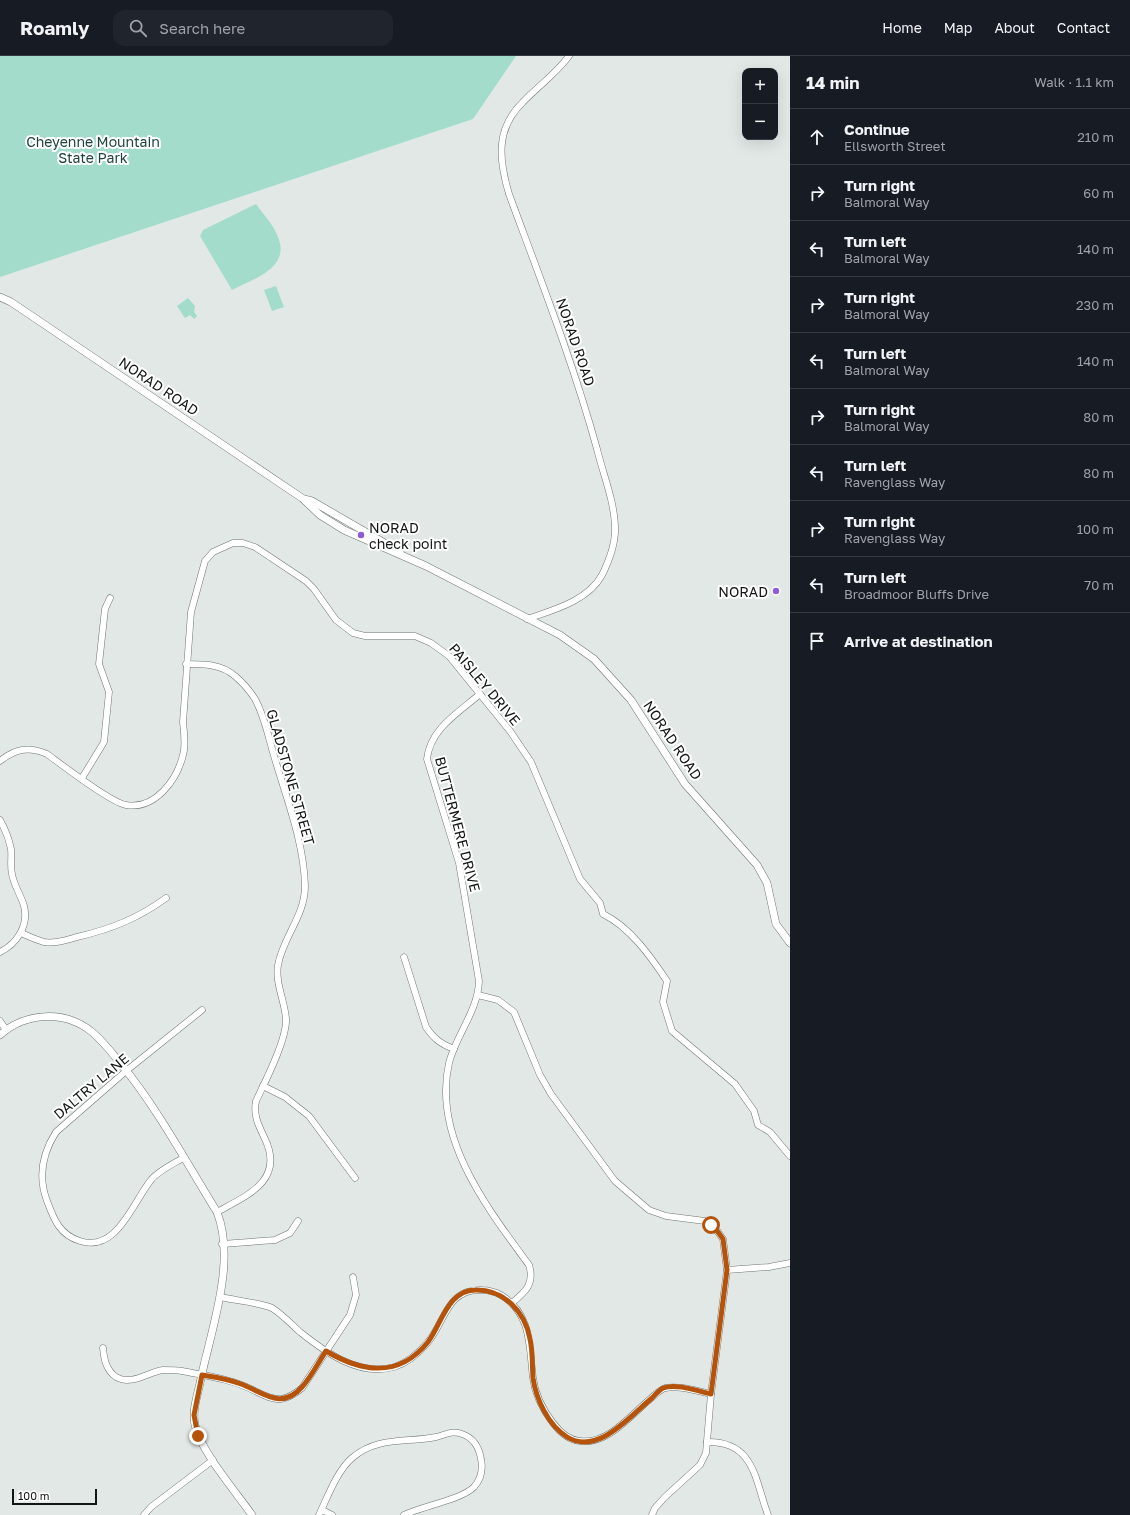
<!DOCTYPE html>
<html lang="en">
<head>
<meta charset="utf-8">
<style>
	:root { --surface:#171b24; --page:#20242c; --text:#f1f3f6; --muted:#9ea1a6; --line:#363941 }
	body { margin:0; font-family:"Golos Text",sans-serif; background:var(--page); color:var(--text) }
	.controls { position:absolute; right:12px; top:12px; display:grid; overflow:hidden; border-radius:8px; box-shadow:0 4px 16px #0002 }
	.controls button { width:36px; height:36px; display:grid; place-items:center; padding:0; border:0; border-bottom:1px solid var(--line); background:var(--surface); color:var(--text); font:20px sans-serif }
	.scale { position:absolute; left:12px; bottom:10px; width:85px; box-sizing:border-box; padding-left:4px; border:2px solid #131615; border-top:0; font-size:11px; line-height:14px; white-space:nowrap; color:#131615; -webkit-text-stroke:3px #fff; paint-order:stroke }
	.stop { position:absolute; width:12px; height:12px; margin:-9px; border:3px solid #b45309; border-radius:50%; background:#fff }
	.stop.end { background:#b45309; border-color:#fff; box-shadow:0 1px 4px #0008 }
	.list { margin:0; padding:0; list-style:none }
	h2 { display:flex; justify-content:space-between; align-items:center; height:52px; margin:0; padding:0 16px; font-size:17px }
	h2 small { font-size:13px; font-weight:400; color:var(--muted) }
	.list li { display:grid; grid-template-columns:26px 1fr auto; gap:12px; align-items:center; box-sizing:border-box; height:56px; padding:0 16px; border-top:1px solid var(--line) }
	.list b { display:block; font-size:15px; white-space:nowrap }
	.list p { margin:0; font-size:13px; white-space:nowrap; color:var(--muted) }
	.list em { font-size:13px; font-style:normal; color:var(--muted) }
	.icon { flex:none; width:22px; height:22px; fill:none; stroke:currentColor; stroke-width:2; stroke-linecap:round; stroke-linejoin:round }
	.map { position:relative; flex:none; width:790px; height:1459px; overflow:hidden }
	header { display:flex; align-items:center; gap:24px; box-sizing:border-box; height:56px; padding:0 20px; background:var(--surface); border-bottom:1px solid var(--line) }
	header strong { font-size:19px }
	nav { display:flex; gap:22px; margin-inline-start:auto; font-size:14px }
	.search { width:280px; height:36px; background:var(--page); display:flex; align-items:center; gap:10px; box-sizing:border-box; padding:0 14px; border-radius:12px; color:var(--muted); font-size:15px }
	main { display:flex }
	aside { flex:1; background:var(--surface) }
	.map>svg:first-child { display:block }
	.green { fill:#a4dccc }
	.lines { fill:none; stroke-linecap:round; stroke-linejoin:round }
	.minor-casing { stroke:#6f7573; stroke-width:7 }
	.tertiary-casing { stroke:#6f7573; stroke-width:8 }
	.minor { stroke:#fff; stroke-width:6 }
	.tertiary { stroke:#fff; stroke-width:7 }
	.route { stroke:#b45309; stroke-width:5 }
	.poi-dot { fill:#8e5cd5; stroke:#fff; stroke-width:1.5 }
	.labels { text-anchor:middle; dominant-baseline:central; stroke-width:4; stroke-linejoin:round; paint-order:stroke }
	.park-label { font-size:14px; fill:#1d453c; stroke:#fff }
	.street-label { font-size:14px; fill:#131615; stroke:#fff }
	.poi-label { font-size:14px; fill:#131615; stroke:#fff; text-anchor:start }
</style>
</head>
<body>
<header>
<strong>Roamly</strong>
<div class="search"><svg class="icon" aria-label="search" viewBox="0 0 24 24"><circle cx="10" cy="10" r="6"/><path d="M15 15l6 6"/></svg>Search here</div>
<nav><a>Home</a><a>Map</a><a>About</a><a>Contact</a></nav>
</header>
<main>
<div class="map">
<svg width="790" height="1459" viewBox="0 0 790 1459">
	<rect width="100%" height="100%" fill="#e1e8e6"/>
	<g class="green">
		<path d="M 0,0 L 516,0 L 473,63 L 0,221 Z"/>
		<path d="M 256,148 C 263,158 274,169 278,181 C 291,212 253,223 232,234 L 200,180 L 203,174 Z"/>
		<path d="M 276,230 L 284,251 L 272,255 L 264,234 Z"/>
		<path d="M 188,242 L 195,250 L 194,256 L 197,260 L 194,263 L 190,259 L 185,262 L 177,250 Z"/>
	</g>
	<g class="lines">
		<defs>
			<g id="minor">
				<path d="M 527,563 C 553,554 588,545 602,519 C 609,505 616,487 615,470 C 614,444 603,418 597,393 C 573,306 540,222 509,138 C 499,104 495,73 523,46 C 538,30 556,18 569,0"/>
				<path d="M 186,608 C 204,608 221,608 235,620 C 242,626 250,635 255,643 C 265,661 269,684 275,703 C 287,744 304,787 305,830 C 305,860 283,881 278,909 C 275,927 285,946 286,963 C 287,983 265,1026 256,1045 C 253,1060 259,1070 265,1083 C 285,1125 246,1140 217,1156"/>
				<path d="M 480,638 C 458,657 430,673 427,703 L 459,807 L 479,925 C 478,955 456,979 449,1007 C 432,1082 488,1153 529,1209 C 535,1228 525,1236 512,1247"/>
				<path d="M 0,705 C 15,693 28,690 47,698 C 62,709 111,747 126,749 C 155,754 177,724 183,699 C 186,689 184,677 183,666 L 191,556 L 205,505 L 213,496 L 233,487 L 243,487 L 255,491 L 306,525 L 314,533 L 336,564 L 353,577 L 365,580 L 415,580 L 431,587 L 449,600 L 510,675 L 531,706 L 580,823 L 600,847 L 603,858 C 630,871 651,901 667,925 L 663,946 L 672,975 L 735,1028 L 754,1055 L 758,1069 L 770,1076 L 790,1100"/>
				<path d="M 82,722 L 104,686 L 109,636 L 99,608 L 105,553 L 110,542"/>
				<path d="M 0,764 C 5,773 9,783 11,793 C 12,801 10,810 12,818 C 14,830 21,839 24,850 C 29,869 17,888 0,896"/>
				<path d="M 21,877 C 28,880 36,884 44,886 C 55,888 66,884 77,881 C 111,873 137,863 166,842"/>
				<path d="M 404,901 L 426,971 C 434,983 441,988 454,993"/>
				<path d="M 478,939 L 498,944 L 514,956 L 540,1019 L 551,1038 L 615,1125 L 649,1154 L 666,1160 L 705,1165 L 718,1176 L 723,1183 L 727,1214 L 711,1338 L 706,1397 L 700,1409 L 665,1441 L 655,1452 L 652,1459"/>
				<path d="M 0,965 L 6,974"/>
				<path d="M 263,1030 L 285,1041 L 309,1060 L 355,1122"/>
				<path d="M 183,1102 C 173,1108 158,1115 151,1124 C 133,1146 117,1197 80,1185 C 60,1179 54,1164 47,1145 C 38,1121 42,1098 56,1076 L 126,1015 L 202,954"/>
				<path d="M 222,1188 L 275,1184 L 290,1177 L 298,1165"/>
				<path d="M 727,1214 L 769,1211 L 790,1207"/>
				<path d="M 220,1241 C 233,1244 262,1247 272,1252 C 283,1259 291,1268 300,1276 C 325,1296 359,1321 394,1311 C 407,1307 419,1297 428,1286 C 445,1266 447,1232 482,1234 C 487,1234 496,1236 501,1239 C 532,1258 529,1290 533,1322 C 535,1338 543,1354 553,1367 C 559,1375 569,1384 580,1385 C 607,1389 630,1360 649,1344 C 654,1340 659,1334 665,1332 C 679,1329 697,1335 711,1338"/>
				<path d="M 103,1292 C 104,1303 106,1314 116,1321 C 132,1330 148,1316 163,1314 C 169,1314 176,1314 182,1315 C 207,1320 232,1323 255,1335 C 263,1339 272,1344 281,1343 C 289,1342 296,1337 302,1332 L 350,1259 L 356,1239 L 353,1221"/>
				<path d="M 707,1386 C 755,1385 755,1425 768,1459"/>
				<path d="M 322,1454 L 332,1459"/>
				<path d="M 144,1459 L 151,1451 L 213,1404"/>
				<path d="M 319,1459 C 328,1440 337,1415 352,1402 C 377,1380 407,1387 436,1381 C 445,1379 452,1374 462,1378 C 474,1382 479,1391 481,1403 C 483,1413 481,1423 474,1431 C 461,1444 422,1450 404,1459"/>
			</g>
			<g id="tertiary">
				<path d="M 0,241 L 11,246 L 302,442 L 320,459 L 344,474 L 426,510 L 560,579 L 594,603 L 631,644 L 685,728 L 757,809 L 767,827 L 776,868 L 790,887"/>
				<path d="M 304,443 L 312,445 L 400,496"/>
				<path d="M 0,979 C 26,956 65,954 92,976 C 103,985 112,997 121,1008 C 158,1053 186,1106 217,1156 C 237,1207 210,1276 200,1327 C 197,1341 192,1355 195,1369 C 201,1396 236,1436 252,1459"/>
			</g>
		</defs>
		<use href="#minor" class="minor-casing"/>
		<use href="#tertiary" class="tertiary-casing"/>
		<use href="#minor" class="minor"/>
		<use href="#tertiary" class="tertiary"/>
	</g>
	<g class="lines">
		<path class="route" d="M 198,1380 L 194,1359 L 202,1319 C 215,1321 228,1323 241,1328 C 263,1336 281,1355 302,1331 C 311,1321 318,1307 326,1295 C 363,1317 399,1322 428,1286 C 441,1269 448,1234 475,1234 C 503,1233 525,1255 530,1283 C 533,1296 532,1309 533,1322 C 536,1343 548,1369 567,1381 C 598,1400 630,1360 652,1342 C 655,1339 659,1334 663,1332 C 676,1327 698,1335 711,1338 L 727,1214 L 723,1183 L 718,1176 L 711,1169"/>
	</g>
	<g class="poi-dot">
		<circle cx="361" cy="479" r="4"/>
		<circle cx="776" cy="535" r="4"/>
	</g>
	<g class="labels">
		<g class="park-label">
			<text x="93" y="85">Cheyenne Mountain<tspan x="93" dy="16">State Park</tspan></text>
		</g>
		<g class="street-label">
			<text transform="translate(576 286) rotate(71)">NORAD ROAD</text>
			<text transform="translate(159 330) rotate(34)">NORAD ROAD</text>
			<text transform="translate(485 628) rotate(50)">PAISLEY DRIVE</text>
			<text transform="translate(673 684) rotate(56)">NORAD ROAD</text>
			<text transform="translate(291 721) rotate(74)">GLADSTONE STREET</text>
			<text transform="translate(458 768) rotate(75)">BUTTERMERE DRIVE</text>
			<text transform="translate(91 1030) rotate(-40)">DALTRY LANE</text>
		</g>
		<g class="poi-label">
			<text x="369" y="471">NORAD<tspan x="369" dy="16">check point</tspan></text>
			<text x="768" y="535" text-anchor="end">NORAD</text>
		</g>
	</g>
</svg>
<div class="controls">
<button>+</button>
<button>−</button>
</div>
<div class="scale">100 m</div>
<div class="stop" style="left:711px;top:1169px"></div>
<div class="stop end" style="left:198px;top:1380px"></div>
</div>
<aside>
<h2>14 min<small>Walk · 1.1 km</small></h2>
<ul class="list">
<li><svg class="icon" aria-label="ahead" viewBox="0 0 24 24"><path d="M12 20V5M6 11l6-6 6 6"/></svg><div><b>Continue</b><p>Ellsworth Street</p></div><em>210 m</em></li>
<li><svg class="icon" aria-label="right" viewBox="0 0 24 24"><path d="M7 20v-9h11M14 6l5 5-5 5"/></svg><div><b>Turn right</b><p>Balmoral Way</p></div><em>60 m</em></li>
<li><svg class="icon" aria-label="left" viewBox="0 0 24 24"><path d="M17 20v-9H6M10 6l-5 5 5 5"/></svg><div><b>Turn left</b><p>Balmoral Way</p></div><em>140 m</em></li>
<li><svg class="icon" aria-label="right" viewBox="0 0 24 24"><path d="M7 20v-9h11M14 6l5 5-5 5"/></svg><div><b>Turn right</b><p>Balmoral Way</p></div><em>230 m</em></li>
<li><svg class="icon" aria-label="left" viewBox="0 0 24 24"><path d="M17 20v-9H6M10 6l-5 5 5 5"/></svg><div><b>Turn left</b><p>Balmoral Way</p></div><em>140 m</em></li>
<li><svg class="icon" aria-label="right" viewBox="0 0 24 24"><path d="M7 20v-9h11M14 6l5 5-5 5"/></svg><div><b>Turn right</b><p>Balmoral Way</p></div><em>80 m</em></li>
<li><svg class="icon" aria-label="left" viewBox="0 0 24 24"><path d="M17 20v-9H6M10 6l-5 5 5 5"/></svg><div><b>Turn left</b><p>Ravenglass Way</p></div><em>80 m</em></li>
<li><svg class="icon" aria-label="right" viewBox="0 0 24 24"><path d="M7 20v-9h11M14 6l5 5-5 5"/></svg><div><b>Turn right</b><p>Ravenglass Way</p></div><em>100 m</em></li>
<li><svg class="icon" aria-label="left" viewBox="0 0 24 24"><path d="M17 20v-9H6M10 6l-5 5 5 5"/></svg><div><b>Turn left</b><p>Broadmoor Bluffs Drive</p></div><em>70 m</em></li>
<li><svg class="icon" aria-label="arrive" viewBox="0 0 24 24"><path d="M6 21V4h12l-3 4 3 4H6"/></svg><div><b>Arrive at destination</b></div></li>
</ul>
</aside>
</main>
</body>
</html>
